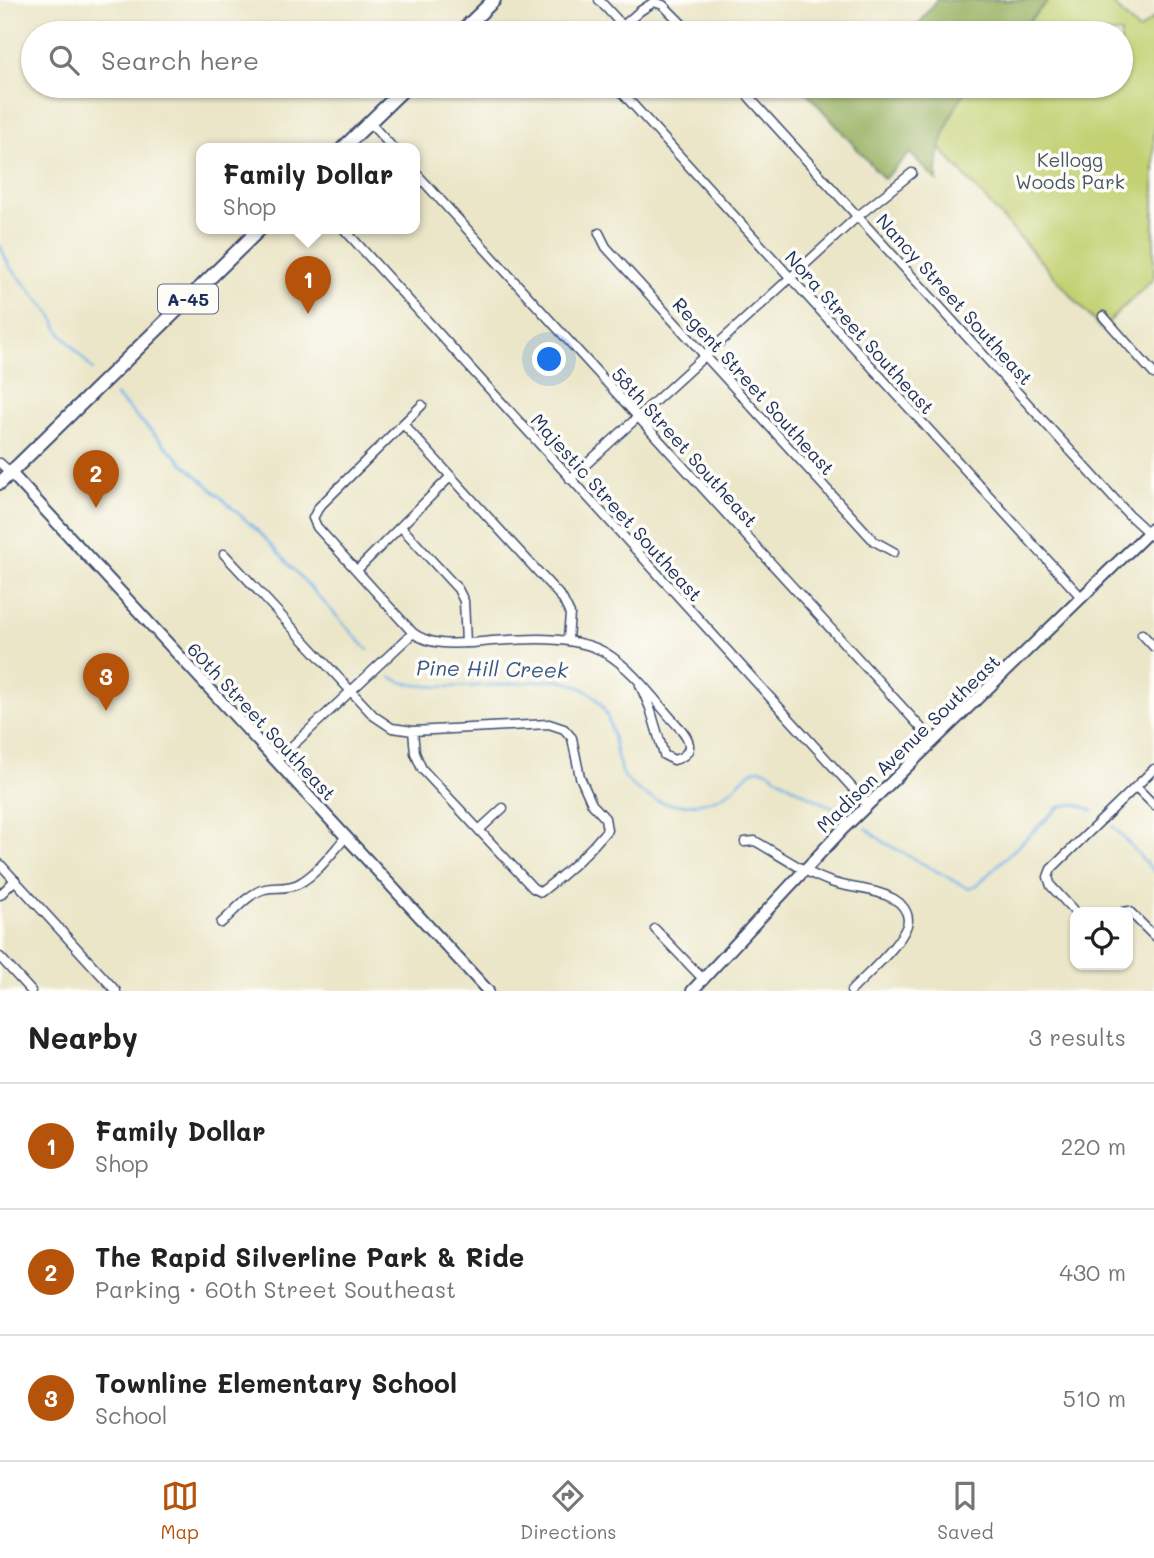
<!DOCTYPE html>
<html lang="en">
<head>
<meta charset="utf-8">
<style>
	:root { --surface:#fff; --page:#f2f2f2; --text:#222; --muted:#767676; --line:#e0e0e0; --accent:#b45309 }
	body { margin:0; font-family:Mali,sans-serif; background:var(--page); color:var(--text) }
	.controls { position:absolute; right:21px; bottom:21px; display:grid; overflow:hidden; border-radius:14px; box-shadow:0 2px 5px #0004 }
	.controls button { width:63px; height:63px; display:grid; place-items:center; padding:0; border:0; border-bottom:2px solid var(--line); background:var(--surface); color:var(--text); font:35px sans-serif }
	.you { position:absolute; left:550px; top:360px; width:24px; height:24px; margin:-18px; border:5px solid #fff; border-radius:50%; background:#1a73e8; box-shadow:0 0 0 10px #1a73e833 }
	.badge { display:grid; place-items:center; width:46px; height:46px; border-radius:50%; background:var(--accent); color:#fff; font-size:23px; font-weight:700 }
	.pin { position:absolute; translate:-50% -58px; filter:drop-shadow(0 2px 4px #0008) }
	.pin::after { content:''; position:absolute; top:37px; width:24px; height:21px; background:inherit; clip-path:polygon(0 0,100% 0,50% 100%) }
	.popup { position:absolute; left:196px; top:143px; width:224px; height:91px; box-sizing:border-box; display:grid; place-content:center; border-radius:14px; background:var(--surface); filter:drop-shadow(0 2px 5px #0005); font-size:23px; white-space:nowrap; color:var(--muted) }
	.popup b { font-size:26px; color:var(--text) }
	.popup::after { content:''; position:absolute; left:50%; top:100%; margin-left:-14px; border:14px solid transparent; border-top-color:var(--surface) }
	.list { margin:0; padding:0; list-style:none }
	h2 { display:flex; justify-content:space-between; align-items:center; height:91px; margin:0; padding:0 28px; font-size:30px }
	h2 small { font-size:23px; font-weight:400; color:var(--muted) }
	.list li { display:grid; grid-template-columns:46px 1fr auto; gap:21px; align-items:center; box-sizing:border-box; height:126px; padding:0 28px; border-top:2px solid var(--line) }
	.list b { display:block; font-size:26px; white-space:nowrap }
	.list p { margin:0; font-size:23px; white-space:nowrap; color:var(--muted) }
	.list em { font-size:23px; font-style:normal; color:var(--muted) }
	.icon { flex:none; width:38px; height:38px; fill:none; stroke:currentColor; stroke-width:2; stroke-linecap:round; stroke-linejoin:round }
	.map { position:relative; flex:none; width:1154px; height:991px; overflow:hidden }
	.search { position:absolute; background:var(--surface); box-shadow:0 2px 5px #0004; left:21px; right:21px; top:21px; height:77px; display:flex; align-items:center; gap:18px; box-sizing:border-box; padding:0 24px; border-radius:38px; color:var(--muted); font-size:26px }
	.sheet { height:469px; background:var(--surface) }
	nav { display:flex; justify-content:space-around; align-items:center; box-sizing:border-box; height:98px; border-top:2px solid var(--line); background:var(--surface); font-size:19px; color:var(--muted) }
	nav a { display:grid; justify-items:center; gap:4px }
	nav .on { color:var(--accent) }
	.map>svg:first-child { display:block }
	.green { fill:#c3d173; stroke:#6f8068; stroke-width:2 }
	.forest { fill:#9ab365; stroke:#5a7162; stroke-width:2 }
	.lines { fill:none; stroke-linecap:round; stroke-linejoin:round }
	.stream { stroke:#76b4e8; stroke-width:2.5 }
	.street-casing { stroke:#3a4a6e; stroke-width:11 }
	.secondary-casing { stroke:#3a4a6e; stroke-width:14 }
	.primary-casing { stroke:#3a4a6e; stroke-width:16 }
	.street { stroke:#fff; stroke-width:8 }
	.secondary { stroke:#fff; stroke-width:10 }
	.primary { stroke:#fff; stroke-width:12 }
	.labels { text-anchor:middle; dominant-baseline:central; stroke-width:7; stroke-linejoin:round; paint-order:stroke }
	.shield { fill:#fdfcf7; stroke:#5f6c8c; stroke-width:2 }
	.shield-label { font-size:18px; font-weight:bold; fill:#1b2f5e }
	.park-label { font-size:19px; fill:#455863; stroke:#fdfcf7 }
	.street-label { font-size:19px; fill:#1b2f5e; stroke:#fdfcf7 }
	.water-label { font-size:21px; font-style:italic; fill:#365787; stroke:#fdfcf7 }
</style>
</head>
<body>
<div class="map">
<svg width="1154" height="991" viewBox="0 0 1154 991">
	<rect width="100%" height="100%" fill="#fdfcf7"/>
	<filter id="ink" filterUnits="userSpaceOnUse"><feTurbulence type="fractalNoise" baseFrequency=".0143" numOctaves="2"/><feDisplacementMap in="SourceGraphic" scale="14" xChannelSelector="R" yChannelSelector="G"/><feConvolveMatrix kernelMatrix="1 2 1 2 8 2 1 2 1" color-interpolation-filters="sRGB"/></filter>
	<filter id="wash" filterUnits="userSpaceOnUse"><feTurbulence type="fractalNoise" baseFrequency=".00686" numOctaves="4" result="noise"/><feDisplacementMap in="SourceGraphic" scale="28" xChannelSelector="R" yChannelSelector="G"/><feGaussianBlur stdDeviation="1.57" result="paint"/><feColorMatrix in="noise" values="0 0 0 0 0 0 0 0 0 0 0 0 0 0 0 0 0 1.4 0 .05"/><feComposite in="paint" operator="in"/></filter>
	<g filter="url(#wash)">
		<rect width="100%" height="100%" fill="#ebe6c8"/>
		<path class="green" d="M 1047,0 L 1109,0 L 1139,31 L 1154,17 L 1154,278 L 1101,329 L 915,120 L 953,86 L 1121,86 L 1121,33 L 1010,33 Z"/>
		<g class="forest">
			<path d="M 936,0 L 1049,0 L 1018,33 L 913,33 Z"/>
			<path d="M 801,86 L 970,86 C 951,107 935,152 937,181 L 910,153 L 884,179 Z"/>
		</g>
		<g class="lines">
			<g class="stream">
				<path d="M 0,246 L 10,267 L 52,315 L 60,332 L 93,370"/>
				<path d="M 115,395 L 186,466 L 258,531 L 368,650"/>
				<path d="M 391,677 C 419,696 521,682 557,680 C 598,688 608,707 615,746 C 617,756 619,767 624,776 C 630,785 640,792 649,797 C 672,810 709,806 730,791 C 740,784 748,769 760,769 C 766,769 771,773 775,776 C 797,791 816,800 841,811"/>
				<path d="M 1113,826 L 1154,872"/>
				<path d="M 866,828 L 885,843 L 969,889 L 977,885 L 1058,808 C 1071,802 1080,804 1093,811"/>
			</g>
		</g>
	</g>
	<g filter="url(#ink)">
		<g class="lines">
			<defs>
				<g id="street">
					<path d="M 599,0 L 623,26"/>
					<path d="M 615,33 L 640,11 L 654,2 L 663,5 L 691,33"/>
					<path d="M 616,86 L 1082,598"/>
					<path d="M 739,86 L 1128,514 L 1154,538"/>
					<path d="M 369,122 L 393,148"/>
					<path d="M 415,172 L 934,742"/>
					<path d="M 343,228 L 868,805"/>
					<path d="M 599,233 L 606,247 L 874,541 L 894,552"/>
					<path d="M 1103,316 L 1154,374"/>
					<path d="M 422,405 L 319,507 L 313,518 L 317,527 L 413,633 C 430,645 450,644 469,643 C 509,640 571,632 606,653 C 634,670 655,701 677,725 C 690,738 697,753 674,760 L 664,755 L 650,708 L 640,685"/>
					<path d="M 403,424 L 562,598 L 570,614 L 568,639"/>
					<path d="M 0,463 L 11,473"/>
					<path d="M 570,479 L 858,216 L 912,173"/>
					<path d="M 401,527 L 458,589 L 464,601 L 466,643"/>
					<path d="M 224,554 L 374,716 L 392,728 L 413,731 L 549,724 L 564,729 L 572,738 L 580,777 L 592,804 L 605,818 L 607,830 C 589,852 565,874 541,892 L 533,888 L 422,769 L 415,753 L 413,731"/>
					<path d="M 357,570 L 450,477"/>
					<path d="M 1142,634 L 1154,647"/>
					<path d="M 276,761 L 413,633"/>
					<path d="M 1136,787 L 1154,805"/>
					<path d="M 479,830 L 503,808"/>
					<path d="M 745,842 L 755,841 C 780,855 803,872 831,882 C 851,889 874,888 894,899 C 901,903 908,911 908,920 C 907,940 865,976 851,991"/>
					<path d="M 0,864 L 116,991"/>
					<path d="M 0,895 L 15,880"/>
					<path d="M 1075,912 L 1051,886 L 1048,877 L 1051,869 L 1154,769"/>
					<path d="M 1123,912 L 1129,911 L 1154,936"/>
					<path d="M 221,923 C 234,912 248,893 265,889 C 276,886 286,890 298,884 C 317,874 331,854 345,838"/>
					<path d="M 655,929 L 704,980"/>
					<path d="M 0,957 L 31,991"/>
				</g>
				<g id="secondary">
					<path d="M 11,473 L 488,991"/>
					<path d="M 692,991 L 841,831 L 1154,527"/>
				</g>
				<g id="primary">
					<path d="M 460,33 L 494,0"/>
					<path d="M 343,148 L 407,86"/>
					<path d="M 0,483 L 261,228"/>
				</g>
			</defs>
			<use href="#street" class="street-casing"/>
			<use href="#secondary" class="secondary-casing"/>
			<use href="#primary" class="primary-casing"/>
			<use href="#street" class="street"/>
			<use href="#secondary" class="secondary"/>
			<use href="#primary" class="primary"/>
		</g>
	</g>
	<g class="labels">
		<rect class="shield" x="158" y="284.5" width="60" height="29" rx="5"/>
		<g class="shield-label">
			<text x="188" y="299">A-45</text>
		</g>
		<g class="park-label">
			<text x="1070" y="159">Kellogg<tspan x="1070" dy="22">Woods Park</tspan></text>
		</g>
		<g class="street-label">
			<text transform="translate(955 299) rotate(48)">Nancy Street Southeast</text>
			<text transform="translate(860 332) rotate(48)">Nora Street Southeast</text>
			<text transform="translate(754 386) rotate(48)">Regent Street Southeast</text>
			<text transform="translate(685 447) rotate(48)">58th Street Southeast</text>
			<text transform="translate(617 507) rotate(48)">Majestic Street Southeast</text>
			<text transform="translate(262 721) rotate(47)">60th Street Southeast</text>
			<text transform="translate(908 743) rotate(-44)">Madison Avenue Southeast</text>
		</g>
		<g class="water-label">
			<text transform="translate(492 668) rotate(1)">Pine Hill Creek</text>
		</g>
	</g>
</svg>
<div class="controls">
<button><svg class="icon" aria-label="locate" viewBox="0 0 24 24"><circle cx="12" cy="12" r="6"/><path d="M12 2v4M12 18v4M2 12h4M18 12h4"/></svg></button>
</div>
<div class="you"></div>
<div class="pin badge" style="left:308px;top:314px">1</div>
<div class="popup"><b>Family Dollar</b>Shop</div>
<div class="pin badge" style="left:96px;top:508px">2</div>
<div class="pin badge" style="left:106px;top:711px">3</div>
<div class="search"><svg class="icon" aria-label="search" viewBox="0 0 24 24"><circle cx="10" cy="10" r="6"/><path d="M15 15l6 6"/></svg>Search here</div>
</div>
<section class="sheet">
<h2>Nearby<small>3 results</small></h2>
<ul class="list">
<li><span class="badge">1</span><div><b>Family Dollar</b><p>Shop</p></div><em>220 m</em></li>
<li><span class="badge">2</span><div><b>The Rapid Silverline Park &amp; Ride</b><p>Parking · 60th Street Southeast</p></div><em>430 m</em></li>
<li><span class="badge">3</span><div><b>Townline Elementary School</b><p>School</p></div><em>510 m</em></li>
</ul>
</section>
<nav>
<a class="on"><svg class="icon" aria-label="map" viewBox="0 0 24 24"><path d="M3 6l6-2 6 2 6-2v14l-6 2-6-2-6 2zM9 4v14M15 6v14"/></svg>Map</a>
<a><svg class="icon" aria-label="directions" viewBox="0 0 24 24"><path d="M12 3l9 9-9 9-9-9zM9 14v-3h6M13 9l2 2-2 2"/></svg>Directions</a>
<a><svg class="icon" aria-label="saved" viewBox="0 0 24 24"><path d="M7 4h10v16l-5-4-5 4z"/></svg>Saved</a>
</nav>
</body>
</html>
